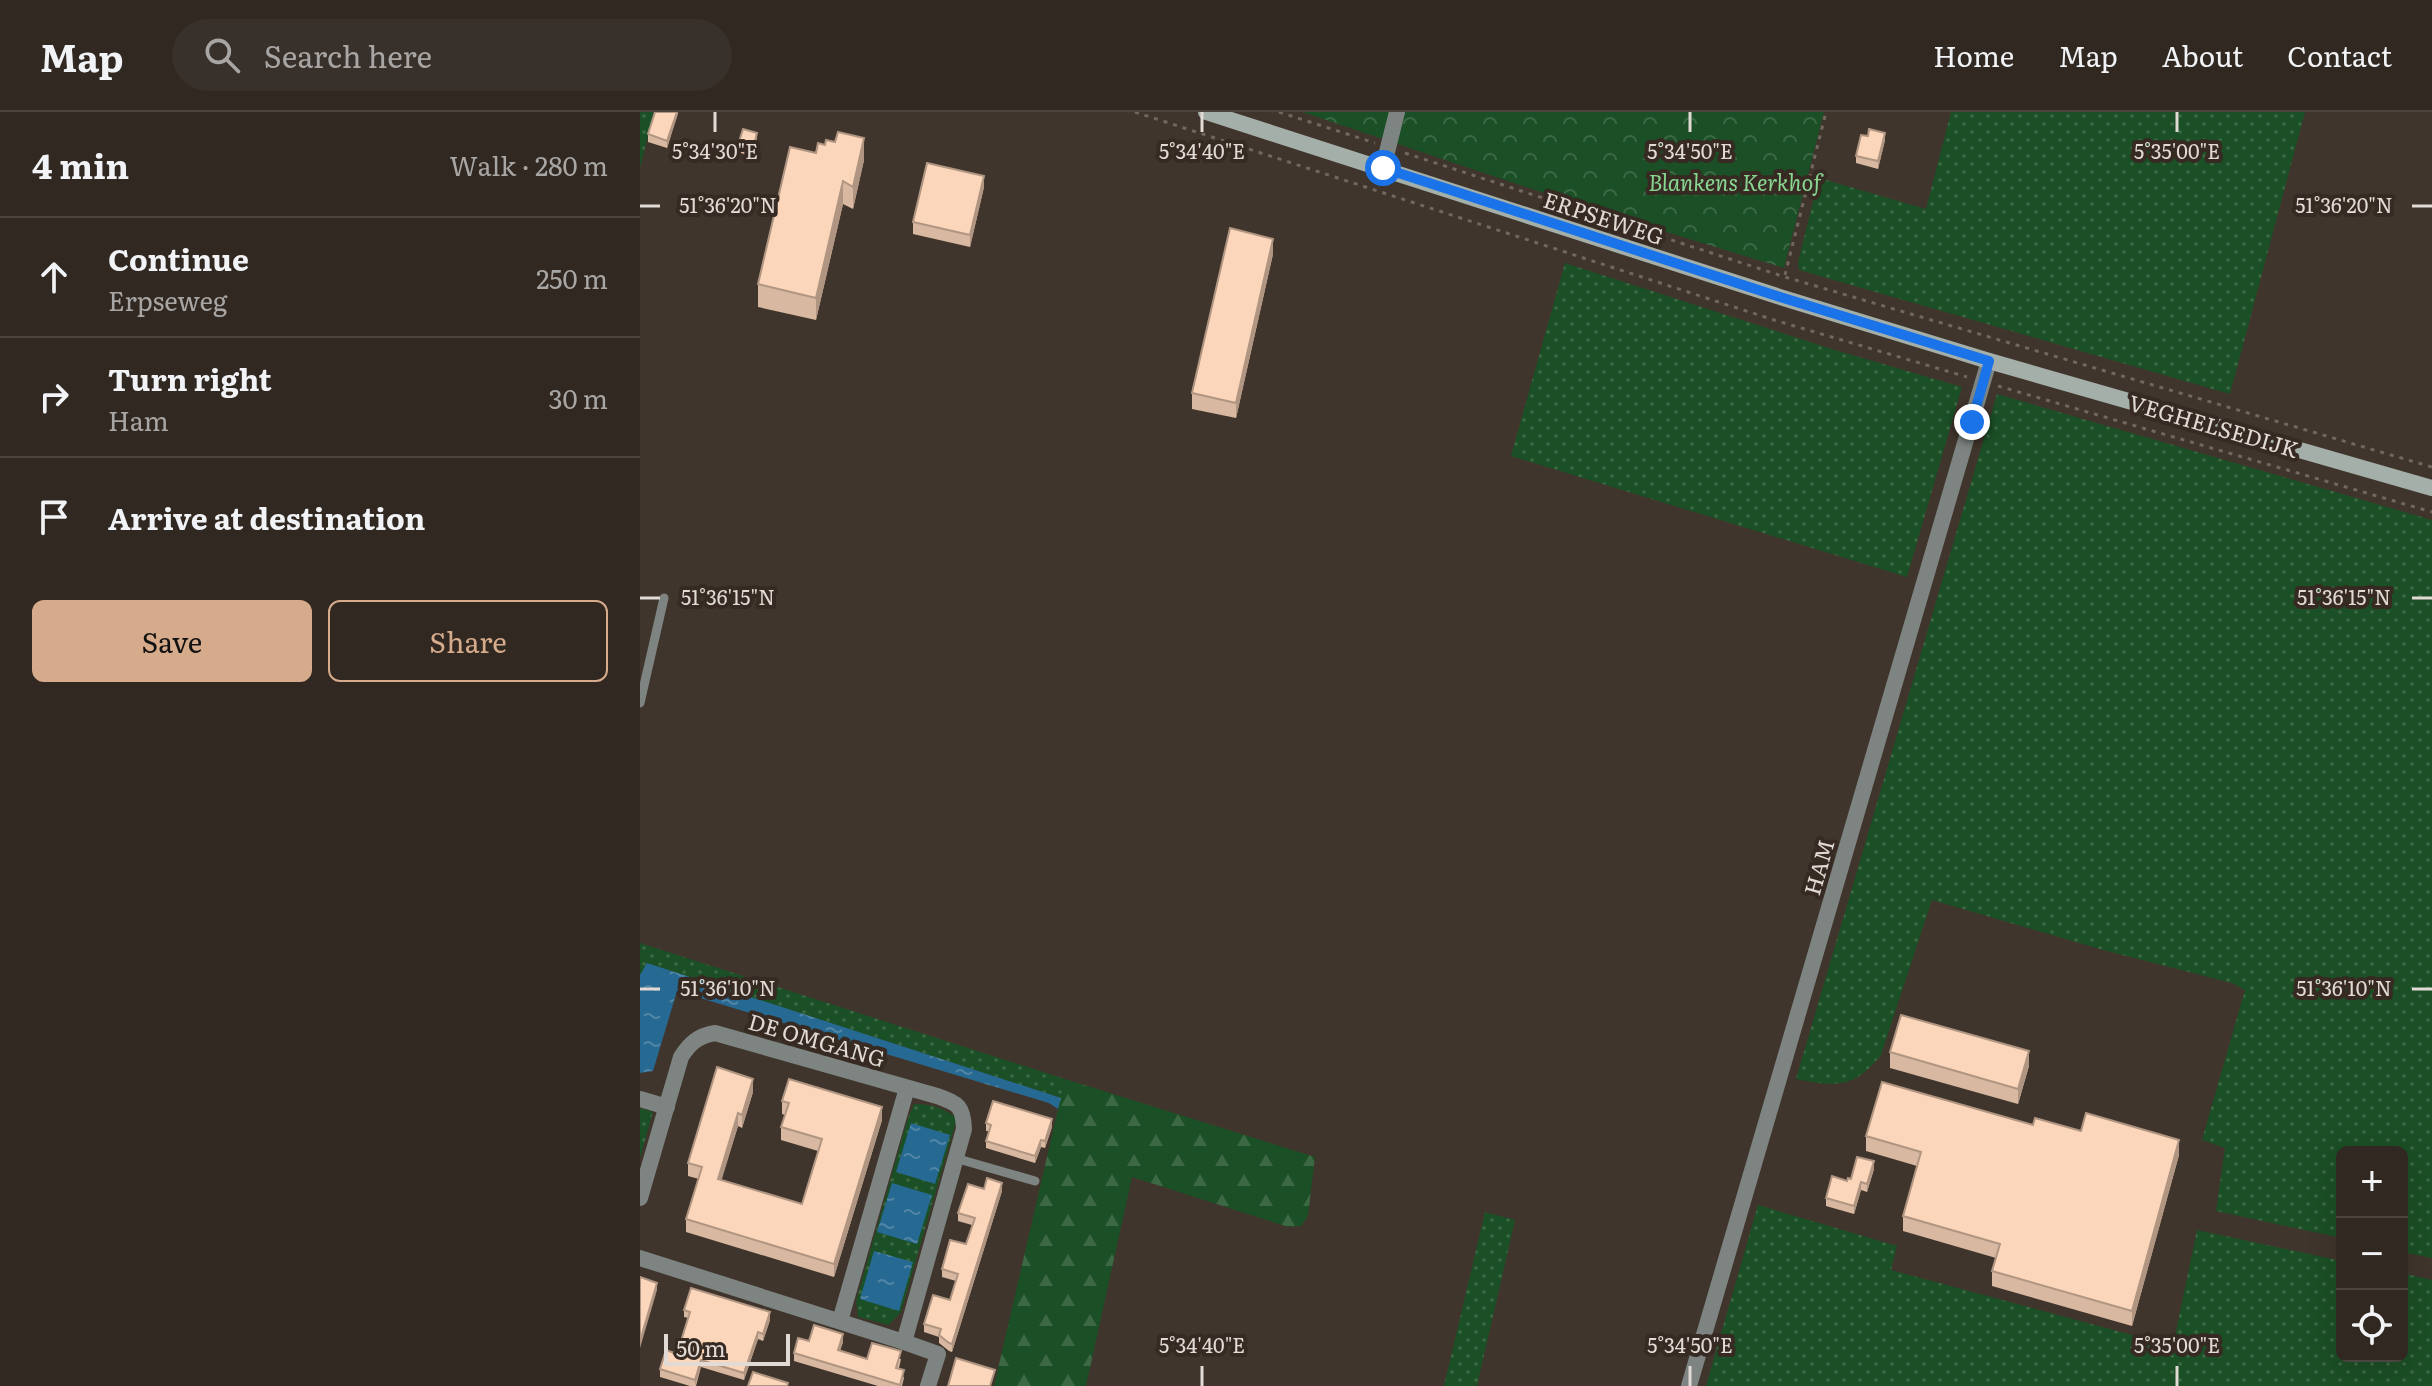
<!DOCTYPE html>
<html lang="en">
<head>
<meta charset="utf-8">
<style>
	:root { --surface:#302821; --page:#38302a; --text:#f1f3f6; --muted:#a8a6a5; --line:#4b443f; --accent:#d6ab8b }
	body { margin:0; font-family:Literata,serif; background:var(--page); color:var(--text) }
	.controls { position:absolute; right:24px; bottom:24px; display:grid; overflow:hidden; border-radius:12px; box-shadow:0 8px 32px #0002 }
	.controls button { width:72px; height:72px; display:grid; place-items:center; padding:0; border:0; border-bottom:2px solid var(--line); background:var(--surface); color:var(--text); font:40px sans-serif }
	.scale { position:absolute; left:24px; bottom:20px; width:126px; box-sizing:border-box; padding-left:8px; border:4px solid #e2dad5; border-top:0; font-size:22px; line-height:28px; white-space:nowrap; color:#e2dad5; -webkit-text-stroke:6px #362a22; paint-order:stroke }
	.stop { position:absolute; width:24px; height:24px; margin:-18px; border:6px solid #1a73e8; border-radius:50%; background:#fff }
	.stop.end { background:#1a73e8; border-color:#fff; box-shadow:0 2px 8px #0008 }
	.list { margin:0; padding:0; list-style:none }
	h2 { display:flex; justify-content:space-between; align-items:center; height:104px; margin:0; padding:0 32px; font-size:34px }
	h2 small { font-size:26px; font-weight:400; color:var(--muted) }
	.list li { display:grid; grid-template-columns:52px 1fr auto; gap:24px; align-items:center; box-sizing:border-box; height:120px; padding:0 32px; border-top:2px solid var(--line) }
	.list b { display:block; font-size:30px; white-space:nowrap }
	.list p { margin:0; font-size:26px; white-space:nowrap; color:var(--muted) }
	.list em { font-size:26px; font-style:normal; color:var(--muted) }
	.actions { display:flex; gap:16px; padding:24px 32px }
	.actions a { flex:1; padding:18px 0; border:2px solid var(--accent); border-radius:12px; text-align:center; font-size:28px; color:var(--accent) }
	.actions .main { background:var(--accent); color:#111 }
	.icon { flex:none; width:44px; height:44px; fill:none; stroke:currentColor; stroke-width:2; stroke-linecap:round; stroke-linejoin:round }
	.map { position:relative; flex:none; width:1792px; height:1274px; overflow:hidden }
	header { display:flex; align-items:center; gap:48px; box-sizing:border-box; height:112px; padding:0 40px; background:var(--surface); border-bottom:2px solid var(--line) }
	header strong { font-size:38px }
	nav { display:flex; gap:44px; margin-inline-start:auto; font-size:28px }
	.search { width:560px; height:72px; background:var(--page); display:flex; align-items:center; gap:20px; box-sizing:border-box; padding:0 28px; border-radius:44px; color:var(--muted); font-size:30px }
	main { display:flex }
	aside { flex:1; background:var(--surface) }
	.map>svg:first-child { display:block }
	.grass { fill:url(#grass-dots) }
	.forest { fill:url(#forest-firs) }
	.park { fill:url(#park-crowns) }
	.water { fill:url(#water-ripples) }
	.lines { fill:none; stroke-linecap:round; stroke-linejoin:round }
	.path { stroke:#71675f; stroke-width:3; stroke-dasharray:4 6; stroke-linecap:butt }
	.lane { stroke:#7d8481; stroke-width:9 }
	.street { stroke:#7d8481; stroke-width:16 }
	.secondary { stroke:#a4afaa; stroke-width:16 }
	.wall { fill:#d8b8a0 }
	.shaded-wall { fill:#b09682 }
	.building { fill:#fbd6ba; stroke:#b09682; stroke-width:2 }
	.route { stroke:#1a73e8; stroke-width:10 }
	.ticks { fill:none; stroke:#e2dad5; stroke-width:3 }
	.labels { text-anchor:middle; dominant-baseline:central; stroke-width:8; stroke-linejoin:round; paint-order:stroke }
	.park-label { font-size:22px; font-style:italic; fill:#88d691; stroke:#362a22 }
	.street-label { font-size:22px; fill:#e2dad5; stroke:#362a22 }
	.ticks-label { font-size:20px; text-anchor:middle; fill:#e2dad5; stroke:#362a22; stroke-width:8; stroke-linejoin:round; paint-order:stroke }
</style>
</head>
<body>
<header>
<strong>Map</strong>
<div class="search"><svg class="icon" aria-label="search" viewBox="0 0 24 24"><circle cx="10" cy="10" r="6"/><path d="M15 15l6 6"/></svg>Search here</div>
<nav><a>Home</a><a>Map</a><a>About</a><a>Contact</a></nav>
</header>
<main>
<aside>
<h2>4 min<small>Walk · 280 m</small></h2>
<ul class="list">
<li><svg class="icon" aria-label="ahead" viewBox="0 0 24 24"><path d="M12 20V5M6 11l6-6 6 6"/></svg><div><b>Continue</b><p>Erpseweg</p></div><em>250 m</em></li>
<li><svg class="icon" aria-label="right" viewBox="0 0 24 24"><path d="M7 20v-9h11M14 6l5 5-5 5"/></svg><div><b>Turn right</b><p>Ham</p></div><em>30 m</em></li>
<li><svg class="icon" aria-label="arrive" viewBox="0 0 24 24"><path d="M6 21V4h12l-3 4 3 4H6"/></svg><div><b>Arrive at destination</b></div></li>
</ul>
<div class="actions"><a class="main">Save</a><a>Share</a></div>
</aside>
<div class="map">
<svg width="1792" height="1274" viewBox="0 0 1792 1274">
	<defs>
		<pattern id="grass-dots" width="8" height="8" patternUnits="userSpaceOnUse" patternTransform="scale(2)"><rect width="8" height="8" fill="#1b4f25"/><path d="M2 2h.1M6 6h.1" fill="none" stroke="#3c6844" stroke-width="1.8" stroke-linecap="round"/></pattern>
		<pattern id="forest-firs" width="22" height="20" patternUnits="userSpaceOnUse" patternTransform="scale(2)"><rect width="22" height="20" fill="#1b4f25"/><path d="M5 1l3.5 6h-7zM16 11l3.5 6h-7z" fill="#3c6844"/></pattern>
		<pattern id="park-crowns" width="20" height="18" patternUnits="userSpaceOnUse" patternTransform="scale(2)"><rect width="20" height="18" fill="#1b4f25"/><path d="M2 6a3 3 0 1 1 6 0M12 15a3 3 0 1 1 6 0" fill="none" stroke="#3c6844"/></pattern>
		<pattern id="water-ripples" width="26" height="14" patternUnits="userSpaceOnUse" patternTransform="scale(2)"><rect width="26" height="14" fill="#266992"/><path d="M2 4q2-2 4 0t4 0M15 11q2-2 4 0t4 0" fill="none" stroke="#5085a5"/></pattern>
	</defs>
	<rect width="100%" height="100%" fill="#40352c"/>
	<g class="grass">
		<path d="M 0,0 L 14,0 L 0,56 Z"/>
		<path d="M 1311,0 L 1665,0 L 1590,282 L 1159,158 L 1158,150 L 1179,66 L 1286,97 Z"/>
		<path d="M 925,151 L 1195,238 L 1322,275 L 1267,465 L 871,344 Z"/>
		<path d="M 1357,282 L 1792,408 L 1792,1146 L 1762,1140 L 1762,1040 L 1702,1040 L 1702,1126 L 1576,1099 L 1585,1036 L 1562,1028 L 1605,878 L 1592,871 L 1467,839 L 1292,788 L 1241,943 C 1214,977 1195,975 1156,967 Z"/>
		<path d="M 0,831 L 425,967 L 421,986 L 7,852 L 0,863 Z"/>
		<path d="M 274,992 C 291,992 303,996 317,1006 L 261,1200 L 249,1213 L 218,1205 L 216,1189 L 267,1009 Z"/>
		<path d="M 0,996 L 13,1000 L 0,1046 Z"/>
		<path d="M 1118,1093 L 1257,1134 L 1251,1158 L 1533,1234 L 1557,1118 L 1702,1149 L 1702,1244 L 1762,1244 L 1762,1161 L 1792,1168 L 1792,1274 L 1066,1274 Z"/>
		<path d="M 845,1100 L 875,1108 L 837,1274 L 804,1274 Z"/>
	</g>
	<path class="forest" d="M 425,967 L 675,1045 L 668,1104 L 661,1114 L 648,1115 L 492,1065 L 446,1274 L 354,1274 Z"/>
	<path class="park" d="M 662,0 L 1184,0 L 1144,156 L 955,98 Z"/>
	<g class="water">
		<path d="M 7,851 L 421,986 L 418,997 L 409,991 L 37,879 L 13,959 L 0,961 L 0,863 Z"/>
		<path d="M 271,1011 L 310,1023 L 295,1072 L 256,1060 Z"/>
		<path d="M 252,1071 L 292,1083 L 277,1132 L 237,1120 Z"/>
		<path d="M 234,1139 L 273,1150 L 259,1199 L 220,1187 Z"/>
	</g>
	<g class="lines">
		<g class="path">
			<path d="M 495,0 L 1134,208 L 1327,265"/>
			<path d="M 639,0 L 735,31"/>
			<path d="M 765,41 L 1145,165 L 1792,355"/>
			<path d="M 1145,163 L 1186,0"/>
			<path d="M 1358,274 L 1792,400"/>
		</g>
		<g class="lane">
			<path d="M 0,591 L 24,486"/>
			<path d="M 315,1046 L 395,1069"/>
		</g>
		<g class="street">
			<path d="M 743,56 L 757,0"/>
			<path d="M 0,987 L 27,995"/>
			<path d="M 0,1086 L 41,945 C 50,931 58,924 75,921 L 297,984 C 318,992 323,993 324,1017 L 264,1230 L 0,1146"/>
			<path d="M 200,1209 L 267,976"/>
			<path d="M 264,1230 L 298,1242 L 288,1274"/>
			<path d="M 1049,1274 L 1349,249"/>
		</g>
		<path class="secondary" d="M 566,0 L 1140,185 L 1349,249 L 1792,376"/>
	</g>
	<g class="wall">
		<path d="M 38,0 L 27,36 L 8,30 L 8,22 Z"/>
		<path d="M 1228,24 L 1245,28 L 1238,57 L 1216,51 L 1216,44 Z"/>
		<path d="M 117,29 L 113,45 L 98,40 L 98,33 Z"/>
		<path d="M 176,41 L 224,48 L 213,97 L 203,92 L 176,208 L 118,195 L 118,172 Z"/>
		<path d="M 344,75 L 330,135 L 273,122 L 273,110 Z"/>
		<path d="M 633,142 L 596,306 L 552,297 L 552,281 Z"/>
		<path d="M 1250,940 L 1389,954 L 1378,992 L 1250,956 Z"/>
		<path d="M 113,980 L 102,1016 L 98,1014 L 81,1068 L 162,1092 L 178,1039 L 141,1028 L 141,1015 L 145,1003 L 142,1002 L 142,989 L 242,1008 L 194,1165 L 46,1120 L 46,1107 L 59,1067 L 48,1064 L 48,1051 Z"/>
		<path d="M 346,1011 L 412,1015 L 405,1036 L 401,1035 L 395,1051 L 346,1036 L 346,1029 L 349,1019 L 346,1019 Z"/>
		<path d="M 1393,1013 L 1441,1019 L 1539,1043 L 1492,1214 L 1352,1174 L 1352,1159 L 1356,1146 L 1263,1119 L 1263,1104 L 1277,1054 L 1226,1039 L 1226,1024 Z"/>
		<path d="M 1234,1057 L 1227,1080 L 1221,1078 L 1214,1102 L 1186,1094 L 1186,1086 L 1207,1069 Z"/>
		<path d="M 344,1077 L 362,1079 L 312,1240 L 309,1239 L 299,1231 L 299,1225 L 284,1220 L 284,1212 L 310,1188 L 316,1169 L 302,1165 L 302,1157 L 326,1132 L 332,1113 L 318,1109 L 318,1101 Z"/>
		<path d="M 44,1198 L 130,1208 L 123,1229 L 118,1227 L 104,1268 L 61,1255 L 56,1274 L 50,1274 L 20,1265 L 20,1257 L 37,1242 L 48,1206 L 44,1205 Z"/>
		<path d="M 169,1229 L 203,1230 L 200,1238 L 227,1247 L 261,1247 L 259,1256 L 264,1266 L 262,1274 L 238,1274 L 154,1249 L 154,1241 Z"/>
	</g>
	<g class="shaded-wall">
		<path d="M 37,0 L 38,0 L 38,2 L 27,36 L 27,29 Z"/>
		<path d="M 117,21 L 117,29 L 113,45 L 113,37 Z"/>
		<path d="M 1245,21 L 1245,28 L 1238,57 L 1238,49 Z"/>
		<path d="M 224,26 L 224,48 L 213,97 L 213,75 Z"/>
		<path d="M 344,64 L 344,75 L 330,135 L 330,123 Z"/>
		<path d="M 203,69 L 203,92 L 176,208 L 176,186 Z"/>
		<path d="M 633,127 L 633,142 L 596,306 L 596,291 Z"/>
		<path d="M 1389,939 L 1389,954 L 1378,992 L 1378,977 Z"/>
		<path d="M 113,967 L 113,980 L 102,1016 L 102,1003 Z"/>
		<path d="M 242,995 L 242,1008 L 194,1165 L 194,1152 Z"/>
		<path d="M 98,1001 L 98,1014 L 78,1080 L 78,1067 Z"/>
		<path d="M 412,1007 L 412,1015 L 405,1036 L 405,1029 Z"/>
		<path d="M 401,1028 L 401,1035 L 395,1051 L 395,1044 Z"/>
		<path d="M 1539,1028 L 1539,1043 L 1492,1214 L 1492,1199 Z"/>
		<path d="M 1234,1049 L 1234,1057 L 1227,1080 L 1227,1072 Z"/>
		<path d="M 1221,1070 L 1221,1078 L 1214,1102 L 1214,1094 Z"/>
		<path d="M 362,1071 L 362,1079 L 312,1240 L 312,1232 Z"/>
		<path d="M 17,1171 L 17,1178 L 0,1236 L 0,1229 Z"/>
		<path d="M 130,1200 L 130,1208 L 123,1229 L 123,1222 Z"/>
		<path d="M 118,1220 L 118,1227 L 104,1268 L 104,1261 Z"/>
		<path d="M 203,1222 L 203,1230 L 198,1246 L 198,1238 Z"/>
		<path d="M 61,1248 L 61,1255 L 55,1274 L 55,1268 Z"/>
	</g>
	<g class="building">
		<path d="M 15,0 L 37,0 L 27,29 L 8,22 Z"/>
		<path d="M 103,17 L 117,21 L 113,37 L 98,33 Z"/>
		<path d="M 1229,17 L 1245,21 L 1238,49 L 1216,44 L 1221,23 L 1228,24 Z"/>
		<path d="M 198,20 L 224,26 L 213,75 L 203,69 L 176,186 L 118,172 L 150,35 L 176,41 L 178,31 L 185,33 L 186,28 L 195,30 Z"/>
		<path d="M 287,51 L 344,64 L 330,123 L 273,110 Z"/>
		<path d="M 590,116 L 633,127 L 596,291 L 552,281 Z"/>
		<path d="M 1261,903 L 1389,939 L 1378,977 L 1250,940 Z"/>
		<path d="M 77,955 L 113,967 L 102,1003 L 98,1001 L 78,1067 L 162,1092 L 182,1027 L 141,1015 L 149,991 L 142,989 L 149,967 L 242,995 L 194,1152 L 46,1107 L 62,1055 L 48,1051 Z"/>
		<path d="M 1242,970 L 1393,1013 L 1395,1006 L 1441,1019 L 1446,1001 L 1539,1028 L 1492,1199 L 1352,1159 L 1360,1132 L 1263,1104 L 1281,1040 L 1226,1024 Z"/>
		<path d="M 353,989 L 412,1007 L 405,1029 L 401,1028 L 395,1044 L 346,1029 L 351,1013 L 346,1011 Z"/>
		<path d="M 1217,1045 L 1234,1049 L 1227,1072 L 1221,1070 L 1214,1094 L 1186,1086 L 1192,1064 L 1207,1069 L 1208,1066 L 1211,1067 Z"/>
		<path d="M 347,1066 L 362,1071 L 312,1232 L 309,1231 L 299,1223 L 301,1217 L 284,1212 L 293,1183 L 310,1188 L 318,1162 L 302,1157 L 310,1128 L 326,1132 L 335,1106 L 318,1101 L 328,1072 L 344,1077 Z"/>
		<path d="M 0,1165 L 17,1171 L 0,1229 Z"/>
		<path d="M 51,1176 L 130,1200 L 123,1222 L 118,1220 L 104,1261 L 61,1248 L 55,1268 L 20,1257 L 26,1238 L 37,1242 L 50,1200 L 44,1198 Z"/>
		<path d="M 174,1213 L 203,1222 L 198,1238 L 227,1247 L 232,1231 L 261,1239 L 256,1256 L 264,1258 L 260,1273 L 154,1241 L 158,1226 L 169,1229 Z"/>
		<path d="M 316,1246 L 355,1258 L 350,1274 L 308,1274 Z"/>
		<path d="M 113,1260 L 148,1271 L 147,1274 L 108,1274 Z"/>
	</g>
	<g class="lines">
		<path class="route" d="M 743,56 L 1140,185 L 1349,249 L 1332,310"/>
	</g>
	<path class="ticks" d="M 75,0 L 75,20M 562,0 L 562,20M 1050,0 L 1050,20M 1537,0 L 1537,20M 0,94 L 20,94M 1772,94 L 1792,94M 0,486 L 20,486M 1772,486 L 1792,486M 0,877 L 20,877M 1772,877 L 1792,877M 562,1254 L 562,1274M 1050,1254 L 1050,1274M 1537,1254 L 1537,1274"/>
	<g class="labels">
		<g class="park-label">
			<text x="1095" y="69">Blankens Kerkhof</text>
		</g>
		<g class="street-label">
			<text transform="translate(964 105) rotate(18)">ERPSEWEG</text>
			<text transform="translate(1574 313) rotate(16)">VEGHELSEDIJK</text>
			<text transform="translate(1178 755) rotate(-74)">HAM</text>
			<text transform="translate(177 927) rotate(16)">DE OMGANG</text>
		</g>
	</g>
	<g class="ticks-label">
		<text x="75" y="47">5°34'30"E</text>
		<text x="562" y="47">5°34'40"E</text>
		<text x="1050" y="47">5°34'50"E</text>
		<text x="1537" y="47">5°35'00"E</text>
		<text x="88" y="101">51°36'20"N</text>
		<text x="1704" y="101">51°36'20"N</text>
		<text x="88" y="493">51°36'15"N</text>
		<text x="1704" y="493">51°36'15"N</text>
		<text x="88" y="884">51°36'10"N</text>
		<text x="1704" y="884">51°36'10"N</text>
		<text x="562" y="1241">5°34'40"E</text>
		<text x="1050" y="1241">5°34'50"E</text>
		<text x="1537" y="1241">5°35'00"E</text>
	</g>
</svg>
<div class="controls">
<button>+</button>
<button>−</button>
<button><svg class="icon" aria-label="locate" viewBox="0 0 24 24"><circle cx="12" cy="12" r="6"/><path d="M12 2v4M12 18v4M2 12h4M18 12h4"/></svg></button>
</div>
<div class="scale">50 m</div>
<div class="stop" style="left:743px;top:56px"></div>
<div class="stop end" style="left:1332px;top:310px"></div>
</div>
</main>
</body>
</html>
